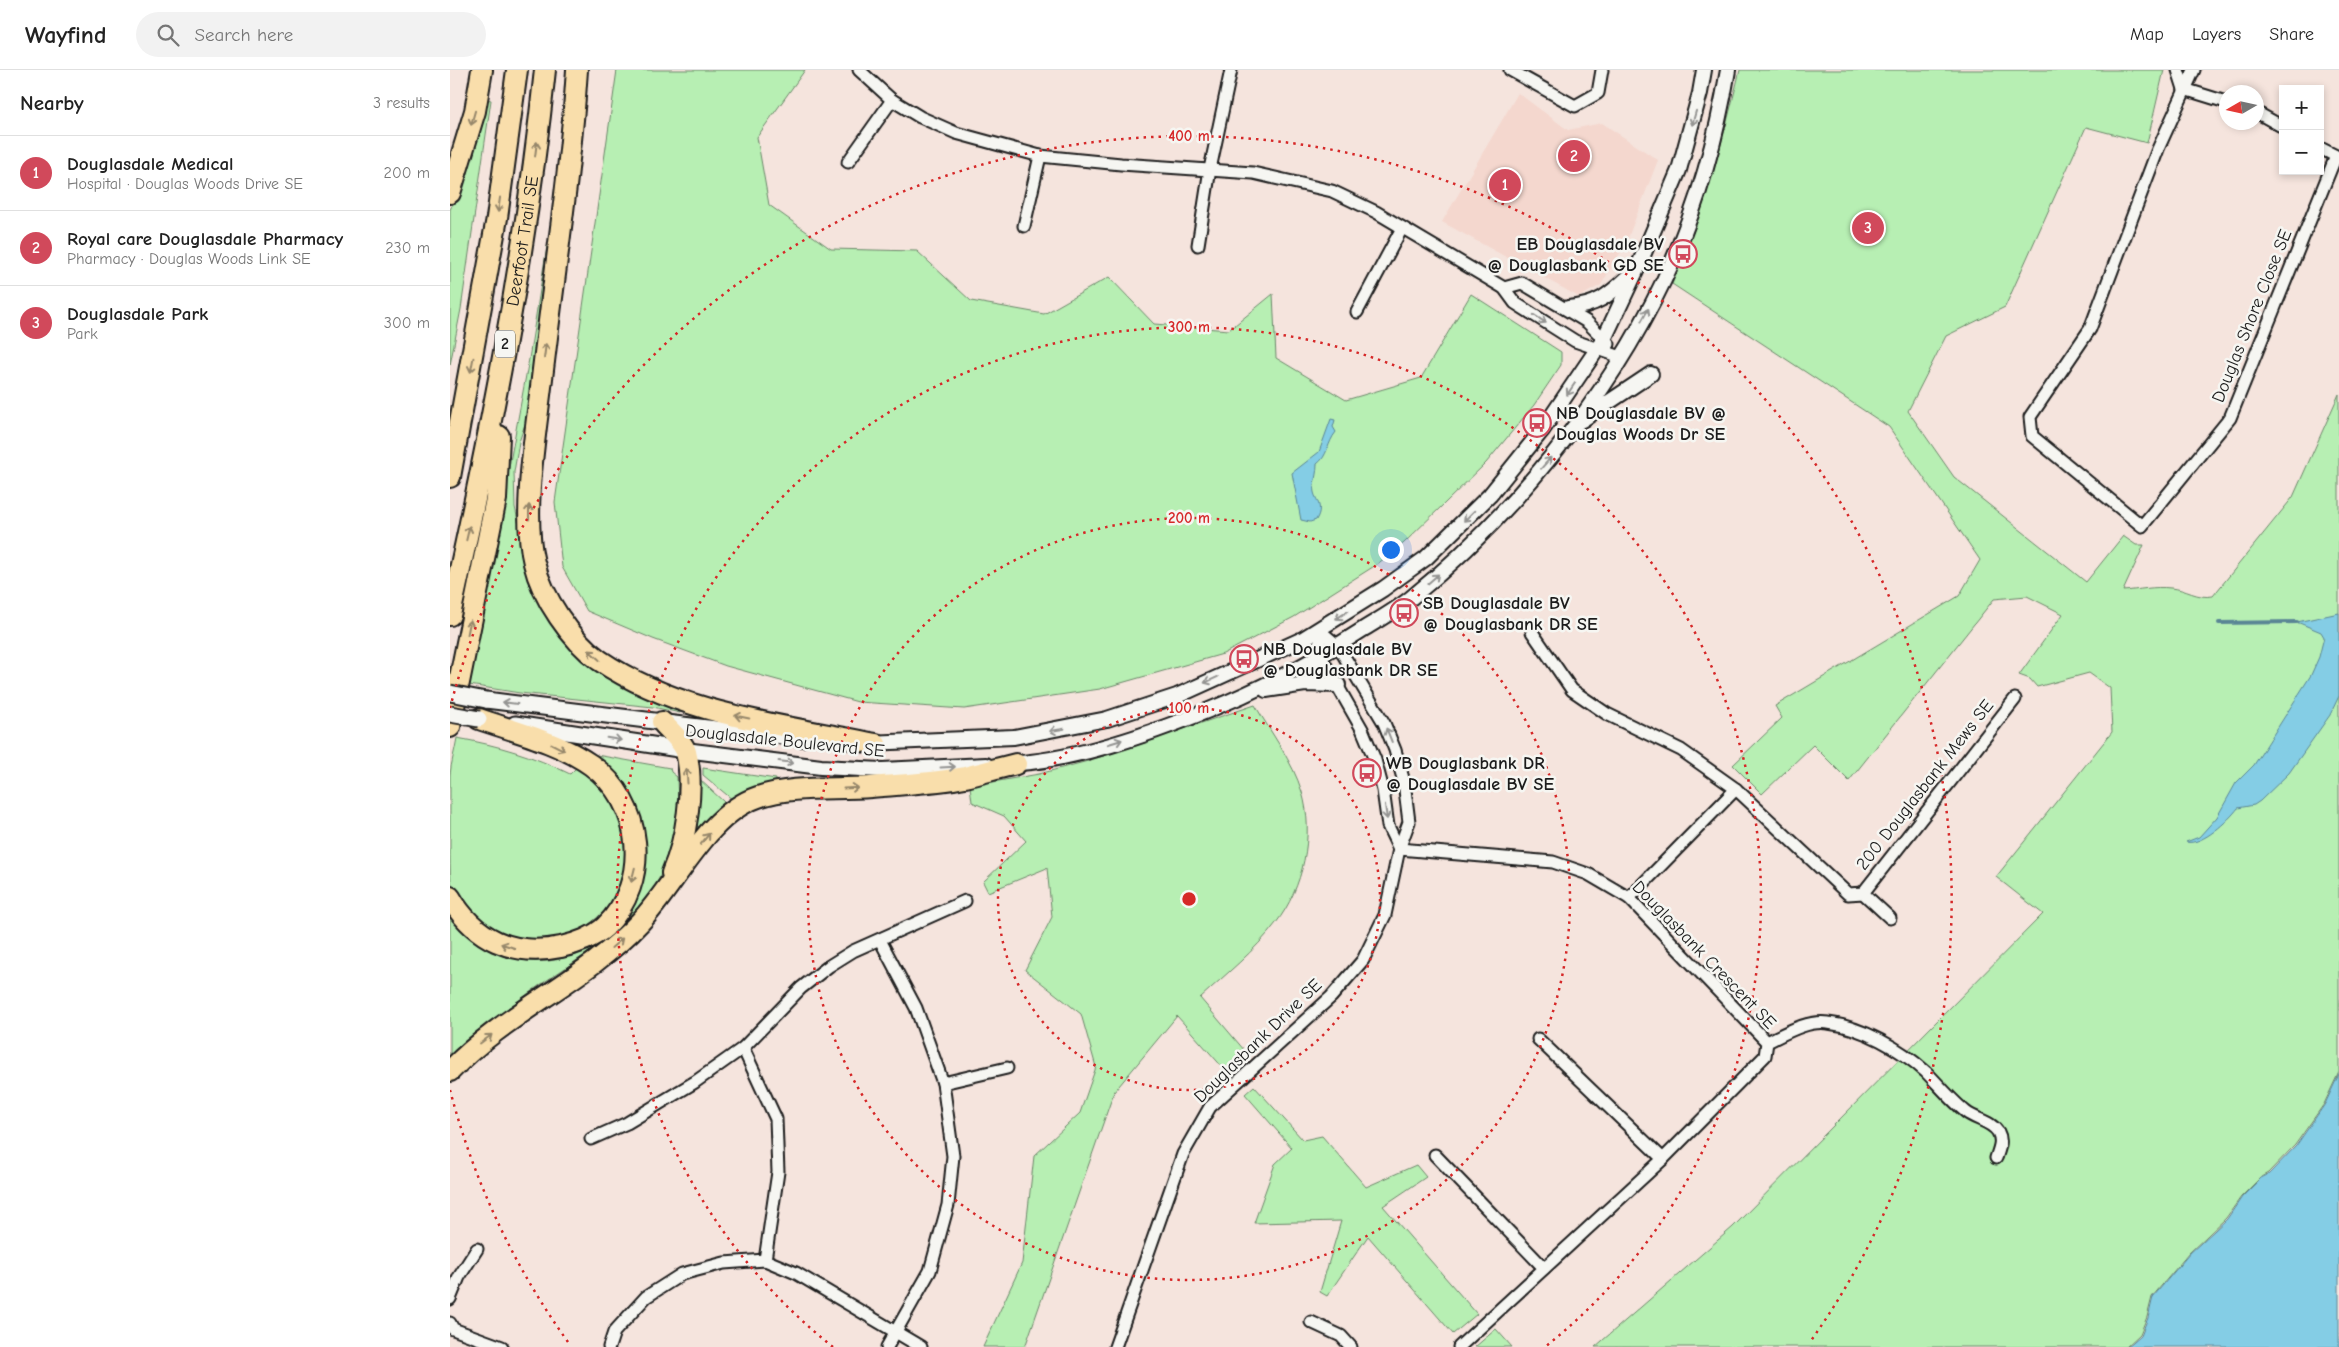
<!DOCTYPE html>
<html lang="en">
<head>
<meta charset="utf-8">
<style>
	:root { --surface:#fff; --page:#f2f2f2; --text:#222; --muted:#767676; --line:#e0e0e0; --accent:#d1495b }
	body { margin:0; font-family:"Comic Neue",sans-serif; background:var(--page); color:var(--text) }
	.controls { position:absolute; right:15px; top:15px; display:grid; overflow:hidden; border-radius:0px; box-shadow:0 2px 8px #0003 }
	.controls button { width:45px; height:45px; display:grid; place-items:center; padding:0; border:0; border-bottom:1px solid var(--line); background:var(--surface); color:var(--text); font:25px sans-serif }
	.compass { position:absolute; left:1769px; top:15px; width:45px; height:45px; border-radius:50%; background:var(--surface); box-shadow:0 2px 8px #0003; rotate:261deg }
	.you { position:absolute; left:940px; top:479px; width:18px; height:18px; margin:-12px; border:4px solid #fff; border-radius:50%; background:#1a73e8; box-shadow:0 0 0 8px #1a73e833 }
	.badge { display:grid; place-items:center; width:32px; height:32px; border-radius:50%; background:var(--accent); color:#fff; font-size:16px; font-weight:700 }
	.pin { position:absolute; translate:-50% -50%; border:2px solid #fff; box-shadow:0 1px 5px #0006 }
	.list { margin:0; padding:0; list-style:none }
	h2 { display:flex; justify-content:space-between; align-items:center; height:65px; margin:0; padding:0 20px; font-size:21px }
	h2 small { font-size:16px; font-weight:400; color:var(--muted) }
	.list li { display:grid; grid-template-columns:32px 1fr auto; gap:15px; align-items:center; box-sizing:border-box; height:75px; padding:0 20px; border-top:1px solid var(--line) }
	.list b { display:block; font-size:19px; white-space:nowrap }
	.list p { margin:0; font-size:16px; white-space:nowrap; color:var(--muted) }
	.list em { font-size:16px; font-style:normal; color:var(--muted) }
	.icon { flex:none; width:28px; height:28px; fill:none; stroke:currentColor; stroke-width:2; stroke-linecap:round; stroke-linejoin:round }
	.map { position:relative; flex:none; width:1889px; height:1277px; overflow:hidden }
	header { display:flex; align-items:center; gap:30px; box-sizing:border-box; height:70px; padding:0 25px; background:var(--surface); border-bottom:1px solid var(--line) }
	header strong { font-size:24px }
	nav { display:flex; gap:28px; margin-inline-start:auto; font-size:18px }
	.search { width:350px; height:45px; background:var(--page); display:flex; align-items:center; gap:12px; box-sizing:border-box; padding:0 18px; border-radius:28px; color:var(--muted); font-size:19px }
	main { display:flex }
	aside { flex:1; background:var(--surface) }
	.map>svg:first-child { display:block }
	.built { fill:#f4d7ce }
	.green { fill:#b7efb3; stroke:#6a8668 }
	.water { fill:#84cde5; stroke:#5a8695 }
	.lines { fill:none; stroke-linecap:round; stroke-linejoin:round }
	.stream { stroke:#5a8695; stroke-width:4 }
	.minor-casing { stroke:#1c1c1c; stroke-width:15 }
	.tertiary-casing { stroke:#1c1c1c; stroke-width:18 }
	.secondary-casing { stroke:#1c1c1c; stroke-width:19 }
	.motorway-casing { stroke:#1c1c1c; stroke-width:24 }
	.minor { stroke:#f6f6f2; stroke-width:11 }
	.tertiary { stroke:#f6f6f2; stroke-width:14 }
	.secondary { stroke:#f6f6f2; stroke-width:15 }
	.motorway { stroke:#f9deab; stroke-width:20 }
	.secondary-bridge-casing { stroke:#1c1c1c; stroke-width:19; stroke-linecap:butt }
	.secondary-bridge { stroke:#f6f6f2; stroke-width:15 }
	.oneway { stroke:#96876b }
	.oneway2 { stroke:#949492 }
	.ring { fill:none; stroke:#d62828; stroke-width:2.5; stroke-dasharray:2.5 5 }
	.labels { text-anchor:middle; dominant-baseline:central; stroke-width:5; stroke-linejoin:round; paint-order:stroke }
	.shield { fill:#f6f6f2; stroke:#5d5d5c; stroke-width:1 }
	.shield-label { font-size:16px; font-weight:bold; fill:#1c1c1c }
	.street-label { font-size:18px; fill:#1c1c1c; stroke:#f6f6f2 }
	.poi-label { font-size:18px; font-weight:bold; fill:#1c1c1c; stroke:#f6f6f2; text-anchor:start }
	.centre { fill:#d62828; stroke:#f6f6f2; stroke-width:2.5 }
	.ring-label { font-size:15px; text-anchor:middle; font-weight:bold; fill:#d62828; stroke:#f6f6f2; stroke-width:5; stroke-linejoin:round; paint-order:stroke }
</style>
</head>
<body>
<header>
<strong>Wayfind</strong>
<div class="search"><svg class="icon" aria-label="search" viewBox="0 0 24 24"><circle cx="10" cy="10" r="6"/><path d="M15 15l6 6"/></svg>Search here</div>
<nav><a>Map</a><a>Layers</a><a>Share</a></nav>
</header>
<main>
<aside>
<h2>Nearby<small>3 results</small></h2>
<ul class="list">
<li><span class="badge">1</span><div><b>Douglasdale Medical</b><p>Hospital · Douglas Woods Drive SE</p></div><em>200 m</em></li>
<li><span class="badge">2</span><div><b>Royal care Douglasdale Pharmacy</b><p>Pharmacy · Douglas Woods Link SE</p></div><em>230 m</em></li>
<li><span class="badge">3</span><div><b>Douglasdale Park</b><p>Park</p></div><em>300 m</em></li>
</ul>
</aside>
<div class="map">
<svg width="1889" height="1277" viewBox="0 0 1889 1277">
	<rect width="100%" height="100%" fill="#f5e4dd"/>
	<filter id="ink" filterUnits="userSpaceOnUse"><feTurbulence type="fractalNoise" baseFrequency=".02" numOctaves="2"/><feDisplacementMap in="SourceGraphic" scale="10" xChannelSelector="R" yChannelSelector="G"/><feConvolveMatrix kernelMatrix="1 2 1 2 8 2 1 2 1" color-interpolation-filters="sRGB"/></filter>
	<g filter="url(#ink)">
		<path class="built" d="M 1068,23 L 1118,60 L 1152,53 L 1208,90 L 1176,173 L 1151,215 L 1129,227 L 992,152 Z"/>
		<g class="green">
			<path d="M 167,0 L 355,0 L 307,67 L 319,135 L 381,179 L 467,181 L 521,231 L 594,244 L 659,207 L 704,254 L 779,260 L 823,224 L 826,288 L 896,330 L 971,308 L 1021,224 L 1111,282 L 1111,295 L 1084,335 L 1036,393 L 954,473 L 926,495 L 844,547 L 773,584 L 650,619 L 514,639 L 408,632 L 276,596 L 203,569 L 137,541 L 112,497 L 105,432 Z"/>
			<path d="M 1290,0 L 1714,0 L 1697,73 L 1636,57 L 1555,237 L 1496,266 L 1458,341 L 1504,407 L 1636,512 L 1673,466 L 1686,475 L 1694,475 L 1673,521 C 1689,520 1704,516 1721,518 C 1736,519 1747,529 1763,526 L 1843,427 L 1889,324 L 1889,1002 L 1874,1034 L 1845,1075 L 1818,1103 L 1811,1107 L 1791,1127 L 1776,1148 L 1739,1183 L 1702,1227 L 1697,1247 L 1690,1264 L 1676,1277 L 1145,1277 L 1283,1157 L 1593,844 L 1546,807 L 1662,662 L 1660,618 L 1639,603 L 1587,617 L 1580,609 L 1569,605 L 1613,544 L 1577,526 L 1544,529 L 1399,711 L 1363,675 L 1312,724 L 1283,695 L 1332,648 L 1325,636 L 1509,526 L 1530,490 L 1439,357 L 1222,214 C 1253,145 1272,74 1290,0 Z"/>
			<path d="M 36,29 L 41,30 L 11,239 L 0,295 L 0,140 L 12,110 Z"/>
			<path d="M 97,176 L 102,177 L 80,339 L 69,372 L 64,402 L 65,437 L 79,504 L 98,545 L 232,638 L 230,643 L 203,637 L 70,623 L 19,615 L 79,289 Z"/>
			<path d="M 805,635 C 821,663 843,692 852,722 C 865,765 853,818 826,853 C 805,881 776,904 750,928 L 795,981 L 775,1000 L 727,946 L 664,1022 L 575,1277 L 533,1277 L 572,1193 L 584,1086 L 630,1043 L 646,997 L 631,944 L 575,900 L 602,847 L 597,798 L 538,822 L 533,812 L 576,771 L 554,746 L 522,732 L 520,716 L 589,704 L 638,691 Z"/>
			<path d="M 7,668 C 47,675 84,686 120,704 L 126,698 C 135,704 145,710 153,719 C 205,776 169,865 92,870 C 68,872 48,866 30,850 C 18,839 5,828 1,811 C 0,801 0,788 0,777 C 0,754 0,729 0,705 C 1,693 5,680 7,668 Z"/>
			<path d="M 135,683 L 220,698 L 221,702 L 227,707 C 227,719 229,732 228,745 C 227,754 224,763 222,771 C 206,846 148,875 90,915 C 59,937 29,960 0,985 L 0,842 C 19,861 35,878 61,887 C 119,907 185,858 194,800 C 199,770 190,743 176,716 L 171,715 Z"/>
			<path d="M 253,698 L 326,709 L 326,715 L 283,730 L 253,705 Z"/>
			<path d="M 247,707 L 274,732 L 274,736 L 252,759 L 247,756 Z"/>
			<path d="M 804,1016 L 853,1070 L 872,1066 L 916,1117 L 966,1095 L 976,1107 L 933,1136 L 1027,1244 L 1003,1264 L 918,1166 L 877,1226 L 870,1222 L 891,1151 L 804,1153 L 825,1094 L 842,1078 L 795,1024 Z"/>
			<path d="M 1046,1259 L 1062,1277 L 1025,1277 Z"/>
		</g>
		<g class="water">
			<path d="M 881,349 L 885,350 L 883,357 L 886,362 C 877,373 878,386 867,394 C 867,402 865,408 864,415 C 861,429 876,433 866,450 L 860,452 L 851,450 L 842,403 L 869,382 Z"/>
			<path d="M 1889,543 L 1889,626 L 1880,645 L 1839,703 L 1810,731 L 1804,735 L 1788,738 C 1779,750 1752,776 1736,772 L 1749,767 L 1767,747 L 1786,713 L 1804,695 L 1861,605 L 1869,587 L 1874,567 L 1871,562 L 1847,552 Z"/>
			<path d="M 1889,1004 L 1889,1277 L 1677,1277 L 1691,1265 L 1698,1248 L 1703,1227 L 1740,1183 L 1777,1149 L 1792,1127 L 1811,1108 L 1819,1104 L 1846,1076 L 1875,1034 Z"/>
		</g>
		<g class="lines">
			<path class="stream" d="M 1769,553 L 1847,552"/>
			<defs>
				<g id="minor">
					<path d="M 409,0 L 442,30 L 470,47 L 506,63 L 590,86 L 671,94 L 803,103 L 882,121 L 926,142 L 1054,218 L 1065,233 L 1125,271 L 1171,287"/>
					<path d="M 1060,0 L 1125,36 L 1148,23 L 1152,0"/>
					<path d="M 1728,0 L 1734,19"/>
					<path d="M 1744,0 L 1708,79 L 1640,259 L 1580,347 L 1582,366 L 1692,456 L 1780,348 L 1886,86 L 1870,78"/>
					<path d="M 1734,19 L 1776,32"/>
					<path d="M 1806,42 L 1833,57"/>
					<path d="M 398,92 L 442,30"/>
					<path d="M 574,156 L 590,86"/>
					<path d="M 748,175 L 760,99 L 781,0"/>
					<path d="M 1054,218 L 1072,213 L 1137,252 L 1159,274"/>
					<path d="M 907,242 L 952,158"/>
					<path d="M 869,560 L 871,587 L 912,659 L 925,690 L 933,720 L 938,756 L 949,779"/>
					<path d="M 1082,562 L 1122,620 L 1157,644 L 1231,680 L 1286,719 L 1398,824 L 1413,823 L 1440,848"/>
					<path d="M 949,779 L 1103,792 L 1138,804 L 1179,828 L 1317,972 L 1315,986 L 1213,1089 L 1009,1277"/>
					<path d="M 1413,823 L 1565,629"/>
					<path d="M 1179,828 L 1286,719"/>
					<path d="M 430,870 L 466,938 L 493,1013 L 503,1086 L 498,1135 L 480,1201 L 437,1277"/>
					<path d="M 1088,969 L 1213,1089"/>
					<path d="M 1317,972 C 1336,963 1357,950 1378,953 C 1412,957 1451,979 1476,1002 C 1489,1015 1502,1031 1516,1042 C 1526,1050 1541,1051 1548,1062 C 1553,1071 1549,1079 1546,1088"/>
					<path d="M 293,978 L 326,1049 L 328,1102 L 315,1190"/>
					<path d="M 493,1013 L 557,998"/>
					<path d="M 141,1069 L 177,1053 L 245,1012 L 293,978 L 351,918 L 379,896 L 403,881 L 515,831"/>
					<path d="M 985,1085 L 1094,1198"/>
					<path d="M 0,1229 L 9,1207 L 27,1179"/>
					<path d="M 861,1252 L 891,1266 L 901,1277"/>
					<path d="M 0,1253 L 3,1259 L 52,1277"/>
					<path d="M 159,1277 L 164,1262 L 196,1227 L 232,1204 L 274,1193 L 315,1190 L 346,1203 L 471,1277"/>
					<path d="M 665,1277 L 733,1084 L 760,1037 L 881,927 L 913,890 L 935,845 L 949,779 L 959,752 L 954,712 L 945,680 L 934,653 L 888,576 L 869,560"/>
				</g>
				<g id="tertiary">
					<path d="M 1118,238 C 1149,236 1161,223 1183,203"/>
					<path d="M 1132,350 L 1201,304"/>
					<path d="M 816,620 L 855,614 L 888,615"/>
					<path d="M 212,652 L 353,669"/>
					<path d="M 417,673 L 564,667 L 657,649 L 727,626 L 853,569 L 933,519 L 976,488 L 1040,425 L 1093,359 L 1154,269 L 1188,197 L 1229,100 L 1250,23 L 1254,0"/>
					<path d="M 235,680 L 371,697 L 432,700 L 536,695"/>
					<path d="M 557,694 C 624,691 698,665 759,640 C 813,618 863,592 912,560 C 928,550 946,540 961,528 C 1062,446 1158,328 1214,210 C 1245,144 1266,72 1278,0"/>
				</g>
				<g id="secondary">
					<path d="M 36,630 L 212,652"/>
					<path d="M 65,654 L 235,680"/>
				</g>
				<g id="motorway">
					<path d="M 127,0 C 120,106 103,211 91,317 C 85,367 72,445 84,493 C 92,527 121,570 149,590 C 230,645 333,655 426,674"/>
					<path d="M 0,123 L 25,41 L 32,0"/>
					<path d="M 0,407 L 47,148 L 67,0"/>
					<path id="s1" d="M 0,545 C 40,365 76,184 95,0"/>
					<path d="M 212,652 C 219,660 233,672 236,682 C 245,717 236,771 222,803"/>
					<path d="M 0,657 L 46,429 L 49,366"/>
					<path d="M 0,827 C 24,869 63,887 111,877 C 126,874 144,867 155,857 C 202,811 193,732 141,695 C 108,672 67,662 29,649"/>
					<path d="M 0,1001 C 56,942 135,911 190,852 C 226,814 257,744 308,727 C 343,715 384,720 421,717 C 452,714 485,713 515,707 C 532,703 549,698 566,694"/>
				</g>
			</defs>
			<use href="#minor" class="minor-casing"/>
			<use href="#tertiary" class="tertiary-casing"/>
			<use href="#secondary" class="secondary-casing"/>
			<use href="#motorway" class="motorway-casing"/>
			<use href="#minor" class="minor"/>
			<use href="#tertiary" class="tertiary"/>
			<use href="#secondary" class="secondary"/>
			<use href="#motorway" class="motorway"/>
			<defs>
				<g id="secondary-bridge">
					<path d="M 0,623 L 36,630"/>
					<path d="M 0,644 L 29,649"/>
				</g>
			</defs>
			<use href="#secondary-bridge" class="secondary-bridge-casing"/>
			<use href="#secondary-bridge" class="secondary-bridge"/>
		</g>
		<defs><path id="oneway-shaft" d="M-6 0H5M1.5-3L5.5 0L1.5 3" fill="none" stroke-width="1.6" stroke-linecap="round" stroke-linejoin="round" transform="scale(1.25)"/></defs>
		<g class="oneway">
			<use href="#oneway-shaft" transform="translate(23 48) rotate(106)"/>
			<use href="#oneway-shaft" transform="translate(86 79) rotate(-83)"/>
			<use href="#oneway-shaft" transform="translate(49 135) rotate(98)"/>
			<use href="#oneway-shaft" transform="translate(95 281) rotate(-83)"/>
			<use href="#oneway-shaft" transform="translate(22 295) rotate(101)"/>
			<use href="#oneway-shaft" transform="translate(79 442) rotate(-90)"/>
			<use href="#oneway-shaft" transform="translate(18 463) rotate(-77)"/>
			<use href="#oneway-shaft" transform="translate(19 557) rotate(-79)"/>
			<use href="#oneway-shaft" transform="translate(144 585) rotate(-138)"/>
			<use href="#oneway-shaft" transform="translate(292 647) rotate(-169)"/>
			<use href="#oneway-shaft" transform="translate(108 677) rotate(27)"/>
			<use href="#oneway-shaft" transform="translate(237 706) rotate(-94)"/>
			<use href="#oneway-shaft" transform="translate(401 718) rotate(-3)"/>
			<use href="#oneway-shaft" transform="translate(255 769) rotate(-51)"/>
			<use href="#oneway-shaft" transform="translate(183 805) rotate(104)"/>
			<use href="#oneway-shaft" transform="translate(167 873) rotate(-41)"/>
			<use href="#oneway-shaft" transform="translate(58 876) rotate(-162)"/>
			<use href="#oneway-shaft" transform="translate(36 969) rotate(-37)"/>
		</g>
		<g class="oneway2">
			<use href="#oneway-shaft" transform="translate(1244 48) rotate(106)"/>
			<use href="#oneway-shaft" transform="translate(1195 245) rotate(-61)"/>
			<use href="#oneway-shaft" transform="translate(1090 249) rotate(33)"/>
			<use href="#oneway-shaft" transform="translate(1121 319) rotate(124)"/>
			<use href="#oneway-shaft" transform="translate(1096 393) rotate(-49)"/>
			<use href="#oneway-shaft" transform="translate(1019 446) rotate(135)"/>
			<use href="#oneway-shaft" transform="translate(983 509) rotate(-41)"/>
			<use href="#oneway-shaft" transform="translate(892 545) rotate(148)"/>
			<use href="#oneway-shaft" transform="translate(761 610) rotate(156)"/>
			<use href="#oneway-shaft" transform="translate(60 633) rotate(-173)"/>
			<use href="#oneway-shaft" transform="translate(607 660) rotate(170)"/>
			<use href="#oneway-shaft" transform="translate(939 665) rotate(-112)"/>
			<use href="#oneway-shaft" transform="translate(164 669) rotate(9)"/>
			<use href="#oneway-shaft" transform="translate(665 672) rotate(-17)"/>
			<use href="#oneway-shaft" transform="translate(336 692) rotate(7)"/>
			<use href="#oneway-shaft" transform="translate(498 697) rotate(-3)"/>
			<use href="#oneway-shaft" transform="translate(936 742) rotate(82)"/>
		</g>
	</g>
	<g class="ring">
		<circle cx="739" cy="829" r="191"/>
		<circle cx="739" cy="829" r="381"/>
		<path d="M383 1277A572 572 0 1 1 1095 1277"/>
		<path d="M118 1272A763 763 0 0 1 0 1020M0 638A763 763 0 1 1 1360 1272"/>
	</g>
	<defs>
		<symbol id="bus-ring" viewBox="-11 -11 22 22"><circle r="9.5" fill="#f6f6f2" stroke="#d1495b" stroke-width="1.5"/><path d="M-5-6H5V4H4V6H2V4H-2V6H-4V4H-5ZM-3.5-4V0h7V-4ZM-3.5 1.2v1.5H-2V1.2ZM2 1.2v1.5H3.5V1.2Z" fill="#d1495b"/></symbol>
	</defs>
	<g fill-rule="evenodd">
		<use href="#bus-ring" x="1217" y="168" width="32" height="32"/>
		<use href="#bus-ring" x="1071" y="337" width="32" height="32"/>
		<use href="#bus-ring" x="938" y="527" width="32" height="32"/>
		<use href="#bus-ring" x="778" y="573" width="32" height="32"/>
		<use href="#bus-ring" x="901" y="687" width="32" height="32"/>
	</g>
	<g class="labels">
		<rect class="shield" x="45" y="260.5" width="20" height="27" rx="4"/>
		<g class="shield-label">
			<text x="55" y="274">2</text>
		</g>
		<g class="street-label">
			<text stroke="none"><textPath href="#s1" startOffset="381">Deerfoot Trail SE</textPath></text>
			<text transform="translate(1802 246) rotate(-68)">Douglas Shore Close SE</text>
			<text transform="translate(335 671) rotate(6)">Douglasdale Boulevard SE</text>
			<text transform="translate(1475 715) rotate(-52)">200 Douglasbank Mews SE</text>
			<text transform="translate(1254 885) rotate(46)">Douglasbank Crescent SE</text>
			<text transform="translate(808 971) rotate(-44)">Douglasbank Drive SE</text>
		</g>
		<g class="poi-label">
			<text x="1214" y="174" text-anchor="end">EB Douglasdale BV<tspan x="1214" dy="21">@ Douglasbank GD SE</tspan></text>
			<text x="1106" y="343">NB Douglasdale BV @<tspan x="1106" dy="21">Douglas Woods Dr SE</tspan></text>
			<text x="973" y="533">SB Douglasdale BV<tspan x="973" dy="21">@ Douglasbank DR SE</tspan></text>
			<text x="813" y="579">NB Douglasdale BV<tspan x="813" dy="21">@ Douglasbank DR SE</tspan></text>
			<text x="936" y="693">WB Douglasbank DR<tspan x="936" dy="21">@ Douglasdale BV SE</tspan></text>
		</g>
	</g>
	<circle cx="739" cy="829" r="8" class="centre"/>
	<g class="ring-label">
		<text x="739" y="71">400 m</text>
		<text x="739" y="262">300 m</text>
		<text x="739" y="453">200 m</text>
		<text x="739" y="643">100 m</text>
	</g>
</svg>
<div class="controls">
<button>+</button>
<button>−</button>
</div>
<svg class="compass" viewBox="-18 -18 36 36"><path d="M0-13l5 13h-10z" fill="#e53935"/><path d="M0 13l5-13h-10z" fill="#767676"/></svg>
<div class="you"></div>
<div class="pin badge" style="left:1055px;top:115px">1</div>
<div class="pin badge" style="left:1124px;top:86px">2</div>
<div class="pin badge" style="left:1418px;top:158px">3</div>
</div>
</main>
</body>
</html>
